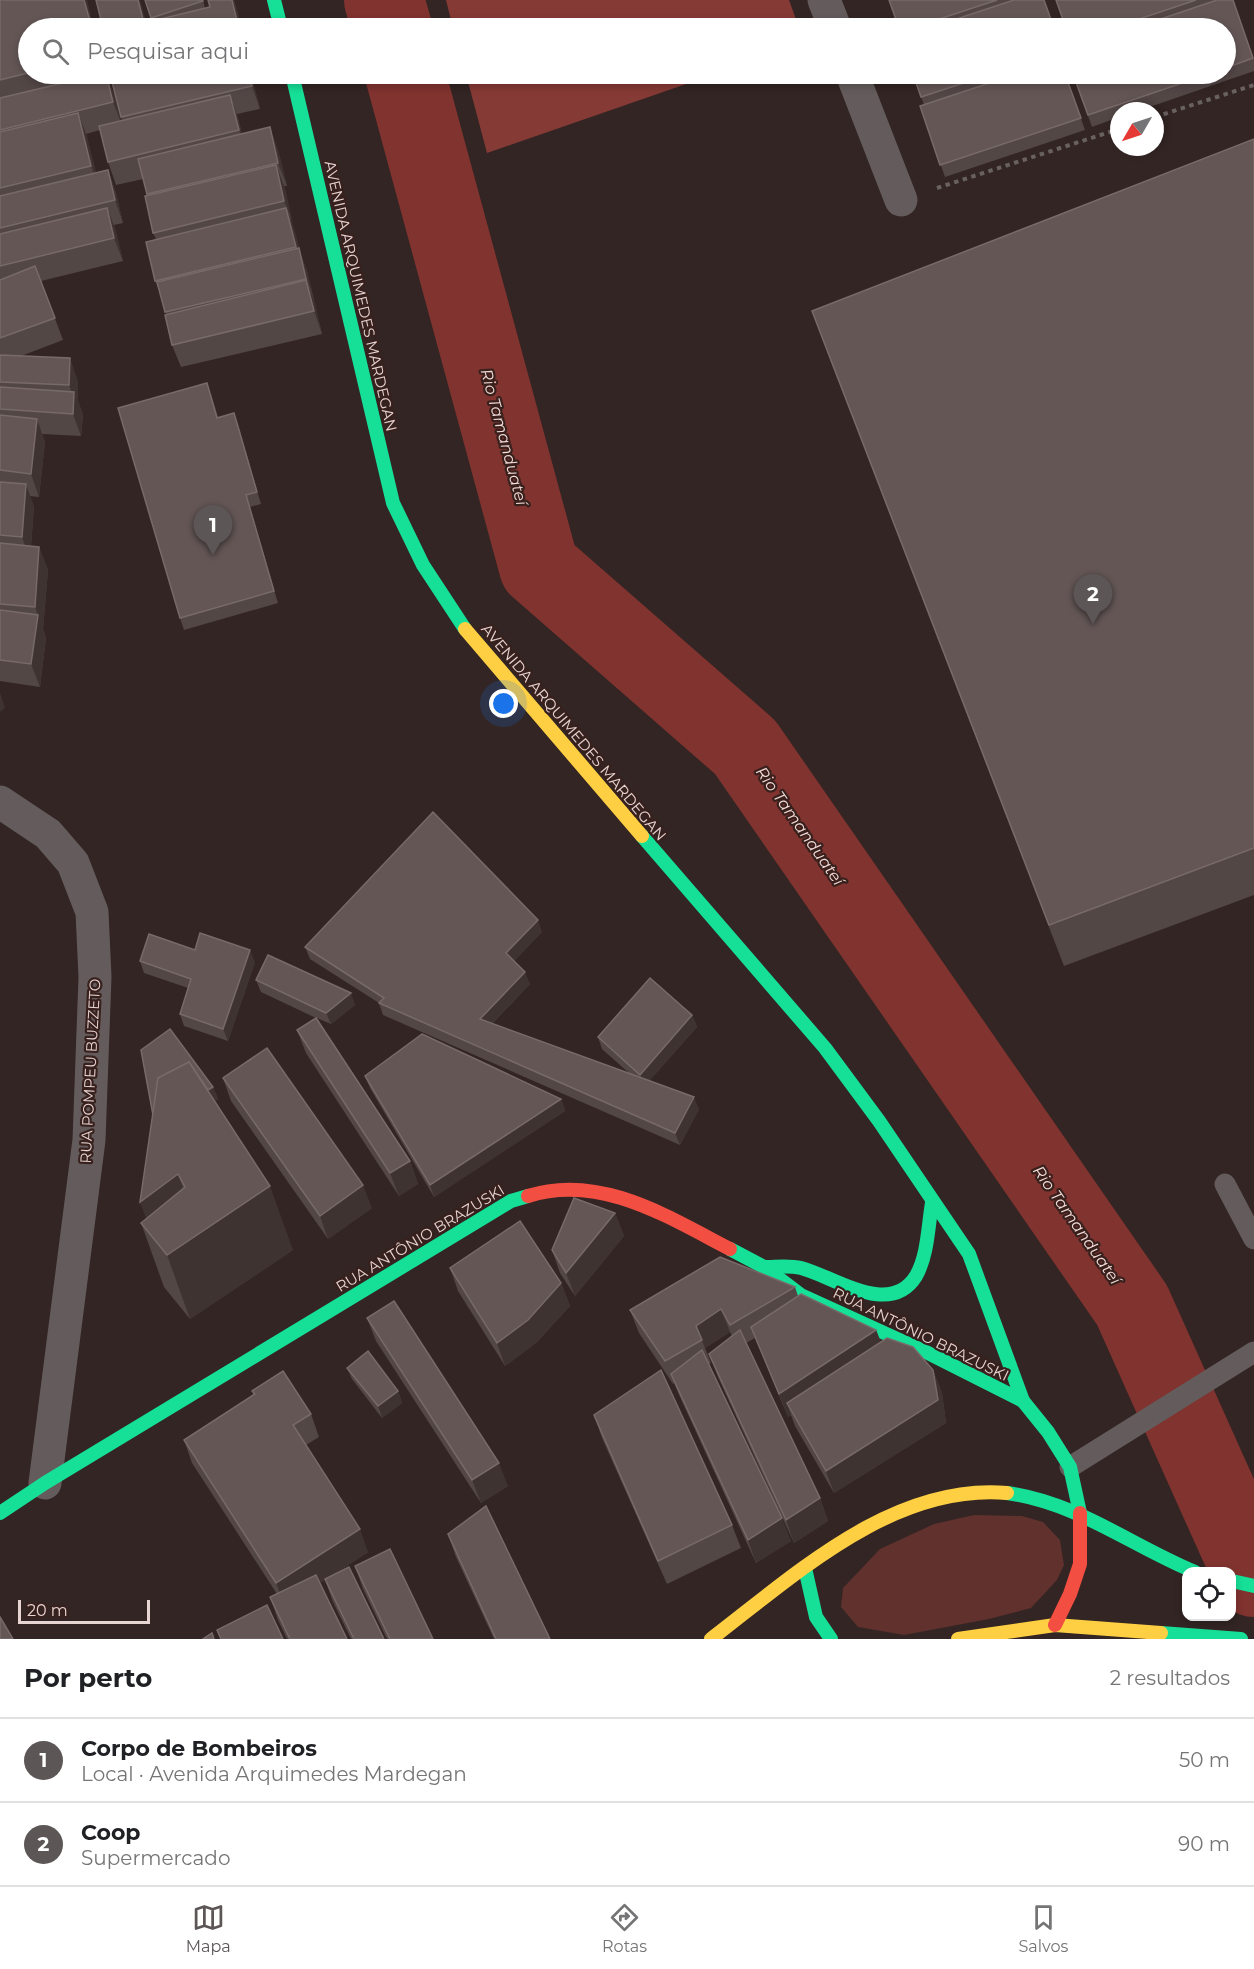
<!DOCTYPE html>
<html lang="pt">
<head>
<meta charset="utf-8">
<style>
	:root { --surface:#fff; --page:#f6f6f6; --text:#202124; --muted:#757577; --line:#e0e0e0; --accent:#5d5657 }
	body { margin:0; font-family:Montserrat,sans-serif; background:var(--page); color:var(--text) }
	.controls { position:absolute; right:18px; bottom:18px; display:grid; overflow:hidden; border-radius:12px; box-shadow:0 3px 9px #0003 }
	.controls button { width:54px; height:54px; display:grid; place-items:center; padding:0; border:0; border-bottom:2px solid var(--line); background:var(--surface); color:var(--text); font:30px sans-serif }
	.compass { position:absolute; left:1110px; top:102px; width:54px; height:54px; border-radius:50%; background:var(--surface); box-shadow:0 3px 9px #0003; rotate:231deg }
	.scale { position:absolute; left:18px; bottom:15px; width:132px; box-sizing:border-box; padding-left:6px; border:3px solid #e6d5d3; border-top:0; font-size:16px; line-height:21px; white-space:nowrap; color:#e6d5d3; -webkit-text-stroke:4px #38201d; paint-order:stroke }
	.you { position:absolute; left:504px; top:704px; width:21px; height:21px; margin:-15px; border:4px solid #fff; border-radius:50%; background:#1a73e8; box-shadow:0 0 0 9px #1a73e833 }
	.badge { display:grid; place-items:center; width:39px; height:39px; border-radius:50%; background:var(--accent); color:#fff; font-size:20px; font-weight:700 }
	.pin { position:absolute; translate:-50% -50px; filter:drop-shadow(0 2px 3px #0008) }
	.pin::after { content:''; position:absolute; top:32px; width:21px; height:18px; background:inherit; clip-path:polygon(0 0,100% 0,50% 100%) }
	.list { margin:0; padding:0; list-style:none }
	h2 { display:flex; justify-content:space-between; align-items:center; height:78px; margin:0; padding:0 24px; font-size:26px }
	h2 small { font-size:20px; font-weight:400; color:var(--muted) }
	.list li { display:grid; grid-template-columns:39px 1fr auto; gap:18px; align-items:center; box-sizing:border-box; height:84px; padding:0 24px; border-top:2px solid var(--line) }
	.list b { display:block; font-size:22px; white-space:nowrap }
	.list p { margin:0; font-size:20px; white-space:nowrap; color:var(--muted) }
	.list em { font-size:20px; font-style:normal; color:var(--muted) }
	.icon { flex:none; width:33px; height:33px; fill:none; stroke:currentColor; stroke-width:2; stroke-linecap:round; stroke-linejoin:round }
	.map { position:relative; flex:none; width:1254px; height:1639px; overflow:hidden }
	.search { position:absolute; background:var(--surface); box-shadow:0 3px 9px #0003; left:18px; right:18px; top:18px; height:66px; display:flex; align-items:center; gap:15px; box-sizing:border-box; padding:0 21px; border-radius:33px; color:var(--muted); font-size:22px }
	.sheet { height:246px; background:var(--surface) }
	nav { display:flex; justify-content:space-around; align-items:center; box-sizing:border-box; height:84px; border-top:2px solid var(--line); background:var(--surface); font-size:16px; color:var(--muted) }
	nav a { display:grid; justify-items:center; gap:3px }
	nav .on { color:var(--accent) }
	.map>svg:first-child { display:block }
	.green { fill:#60312d }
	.forest { fill:#863a35 }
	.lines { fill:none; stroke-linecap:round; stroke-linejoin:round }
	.river { stroke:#81332f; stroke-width:80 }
	.path { stroke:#696160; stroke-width:4; stroke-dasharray:4.5 4.5; stroke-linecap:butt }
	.lane { stroke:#645c5c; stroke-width:21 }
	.street { stroke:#645c5c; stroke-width:33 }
	.fast { stroke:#16e098; stroke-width:14 }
	.slow { stroke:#ffcf43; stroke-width:14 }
	.jam { stroke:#f24e42; stroke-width:14 }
	.wall { fill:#534746 }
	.shaded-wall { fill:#3f3331 }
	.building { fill:#635655; stroke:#776a69; stroke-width:1.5 }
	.labels { text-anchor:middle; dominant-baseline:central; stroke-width:4.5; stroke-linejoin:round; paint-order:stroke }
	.street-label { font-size:15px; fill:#e6d5d3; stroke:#38201d }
	.water-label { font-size:16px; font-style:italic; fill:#f4dad7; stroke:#38201d }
</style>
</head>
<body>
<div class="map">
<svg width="1254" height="1639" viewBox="0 0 1254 1639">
	<rect width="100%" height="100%" fill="#322523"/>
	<path class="green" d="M 974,1515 L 1022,1516 L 1043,1522 L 1060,1540 L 1064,1565 L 1057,1580 L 1031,1608 L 989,1619 L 904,1635 L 858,1627 L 841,1607 L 843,1588 L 880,1549 L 934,1524 Z"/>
	<g class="forest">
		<path d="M 446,0 L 789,0 L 799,28 L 453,28 Z"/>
		<path d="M 466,74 L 715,74 L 487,153 Z"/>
	</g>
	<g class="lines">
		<g class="river">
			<path d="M 384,0 L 392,28"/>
			<path d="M 405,74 L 539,567 L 745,747 L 1132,1305 L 1254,1577"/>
		</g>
		<g class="path">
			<path d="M 1155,117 L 1254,85"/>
			<path d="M 937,188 L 1119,129"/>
		</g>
		<g class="lane">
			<path d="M 1225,1184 L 1254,1239"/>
			<path d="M 1070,1467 L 1254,1352"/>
		</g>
		<g class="street">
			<path d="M 824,0 L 835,28"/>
			<path d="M 852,74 L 901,200"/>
			<path d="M 0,802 L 48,834 L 73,863 L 92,912 L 95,977 L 89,1140 L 45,1483"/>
		</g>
		<g class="fast">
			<path d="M 274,0 L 281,28"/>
			<path d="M 292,74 L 393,503 L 423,565 L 465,629"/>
			<path d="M 642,836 L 825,1048 L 879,1121 L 969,1254 L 1023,1401"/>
			<path d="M 730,1249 L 764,1267 L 801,1295 L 926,1352 L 1023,1401 L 1048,1432 L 1070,1467 L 1080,1513"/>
			<path d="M 764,1267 C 776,1267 789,1265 801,1268 C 835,1277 890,1318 916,1276 C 928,1255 928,1226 932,1203"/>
			<path d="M 1007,1493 C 1078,1503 1130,1545 1195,1572"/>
			<path d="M 0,1513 L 45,1483 L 511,1201 L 528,1196"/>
			<path d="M 805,1568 L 816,1617 L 831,1639"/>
			<path d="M 1232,1581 L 1254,1586"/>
			<path d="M 1161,1633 L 1241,1639"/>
		</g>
		<g class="slow">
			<path d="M 465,629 L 642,836"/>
			<path d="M 711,1639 C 795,1575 893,1483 1007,1493"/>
			<path d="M 958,1639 L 1055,1625 L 1161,1633"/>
		</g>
		<g class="jam">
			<path d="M 528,1196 C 600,1173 668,1217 730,1249"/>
			<path d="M 1055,1625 L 1070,1594 L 1080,1564 L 1080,1513"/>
		</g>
	</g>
	<g class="wall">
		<path d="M 0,0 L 86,0 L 94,28 L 28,28 L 28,74 L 106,74 L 114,95 L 121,121 L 122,121 L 121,117 L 145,74 L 251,74 L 260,109 L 237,114 L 242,134 L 278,150 L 287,186 L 284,186 L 292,224 L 301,255 L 307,271 L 322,334 L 181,367 L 172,345 L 166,314 L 161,294 L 155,281 L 156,239 L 153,233 L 147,195 L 143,179 L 116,185 L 108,162 L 100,130 L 86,134 L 96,173 L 108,170 L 116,193 L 123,223 L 114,225 L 123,261 L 41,281 L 63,340 L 21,356 L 78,381 L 78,401 L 83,415 L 81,436 L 42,434 L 45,442 L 39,497 L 30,496 L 34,507 L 31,546 L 39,547 L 48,570 L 43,629 L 46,638 L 40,687 L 0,681 Z"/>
		<path d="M 145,0 L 203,0 L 205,8 L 234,0 L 242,28 L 103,28 L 152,21 Z"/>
		<path d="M 889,0 L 1044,0 L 1054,28 L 899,28 Z"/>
		<path d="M 1056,0 L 1233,0 L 1254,59 L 1254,71 L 1138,111 L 1119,111 L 1119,117 L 1092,127 L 1073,74 L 1226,74 L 1226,28 L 1066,28 Z"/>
		<path d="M 117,74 L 128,74 L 118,76 Z"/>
		<path d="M 913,74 L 1065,74 L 1085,130 L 945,177 L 920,106 L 924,105 Z"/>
		<path d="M 1254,139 L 1254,895 L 1064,966 L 827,352 L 812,311 Z"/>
		<path d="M 211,394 L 218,417 L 234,413 L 238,424 L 261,504 L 250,507 L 278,603 L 184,630 L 180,618 Z"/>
		<path d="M 542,932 L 514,961 L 530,984 L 492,1024 L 629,1073 L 602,1049 L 598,1037 L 692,1015 L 697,1027 L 649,1081 L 699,1109 L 680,1145 L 383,1015 L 379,1003 L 310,959 L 305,947 Z"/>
		<path d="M 195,950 L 255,962 L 228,1041 L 184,1026 L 180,1014 L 188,988 L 144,973 L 140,961 Z"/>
		<path d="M 256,980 L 355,1005 L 331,1024 L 317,1018 L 410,1161 L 418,1184 L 399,1196 L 306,1053 L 297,1030 L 316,1018 L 261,992 Z"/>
		<path d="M 365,1076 L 561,1099 L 565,1111 L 434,1197 L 370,1088 Z"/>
		<path d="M 223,1078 L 372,1208 L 328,1239 L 231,1101 Z"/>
		<path d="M 213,1087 L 218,1099 L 214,1101 L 293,1250 L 190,1319 L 164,1287 L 141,1223 L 146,1219 Z"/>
		<path d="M 615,1213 L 624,1236 L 575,1296 L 560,1273 L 552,1250 Z"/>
		<path d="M 450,1268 L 561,1283 L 570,1306 L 536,1343 L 505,1366 L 458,1291 Z"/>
		<path d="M 795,1287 L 798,1296 L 876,1330 L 881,1342 L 933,1370 L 942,1393 L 946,1423 L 834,1493 L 795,1426 L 791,1415 L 788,1417 L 755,1338 L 746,1343 L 820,1498 L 828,1521 L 794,1543 L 718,1377 L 709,1354 L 732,1336 L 730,1332 L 705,1348 L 711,1363 L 709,1364 L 791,1541 L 756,1563 L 680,1397 L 674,1383 L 673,1384 L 639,1333 L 630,1310 Z"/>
		<path d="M 367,1318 L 508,1486 L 481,1503 L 376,1341 Z"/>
		<path d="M 347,1368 L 398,1391 L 402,1403 L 382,1418 L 352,1379 Z"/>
		<path d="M 252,1391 L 311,1414 L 319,1437 L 306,1445 L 368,1552 L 330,1577 L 384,1639 L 351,1639 L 333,1602 L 325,1580 L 320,1583 L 347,1639 L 287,1639 L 278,1620 L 270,1597 L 277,1594 L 192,1463 L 184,1440 L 253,1395 Z"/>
		<path d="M 594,1415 L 732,1525 L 741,1548 L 667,1584 L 602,1438 Z"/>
		<path d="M 448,1534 L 550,1639 L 494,1639 L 456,1557 Z"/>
		<path d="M 355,1566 L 433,1639 L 387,1639 L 363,1589 Z"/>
	</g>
	<g class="shaded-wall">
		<path d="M 84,0 L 87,0 L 94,28 L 92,28 Z"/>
		<path d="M 138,0 L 140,0 L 148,28 L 146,28 Z"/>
		<path d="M 232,0 L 234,0 L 242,28 L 240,28 L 237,21 Z"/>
		<path d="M 106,74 L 114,95 L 122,125 L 113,102 Z"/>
		<path d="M 249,74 L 251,74 L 260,109 L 252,86 Z"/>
		<path d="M 230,95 L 238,118 L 247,153 L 239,130 Z"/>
		<path d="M 78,113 L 87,136 L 100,189 L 91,166 Z"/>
		<path d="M 270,127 L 278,150 L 287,186 L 278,163 Z"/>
		<path d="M 276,165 L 285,188 L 293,223 L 284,201 Z"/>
		<path d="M 108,170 L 116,193 L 123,223 L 115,200 Z"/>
		<path d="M 107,208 L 116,231 L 123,261 L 114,238 Z"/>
		<path d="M 286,208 L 295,231 L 301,255 L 307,271 L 315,302 L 296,247 Z"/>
		<path d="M 306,280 L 315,303 L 322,334 L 314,311 Z"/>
		<path d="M 70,358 L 78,381 L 78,401 L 83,415 L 81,436 L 73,414 L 74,398 L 69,385 Z"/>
		<path d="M 234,413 L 238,424 L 261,504 L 257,492 Z"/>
		<path d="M 37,419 L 45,442 L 39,497 L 31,474 Z"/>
		<path d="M 26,484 L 34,507 L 30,560 L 22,537 Z"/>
		<path d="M 246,495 L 250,507 L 278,603 L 274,591 Z"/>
		<path d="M 39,547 L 48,570 L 43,629 L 46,638 L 40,687 L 31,664 L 38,615 L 35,607 Z"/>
		<path d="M 0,693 L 5,708 L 0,712 Z"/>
		<path d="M 538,920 L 542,932 L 510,965 L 506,953 Z"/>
		<path d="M 250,950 L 255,962 L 228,1041 L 223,1029 Z"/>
		<path d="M 525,972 L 530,984 L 485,1031 L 480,1019 Z"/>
		<path d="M 351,993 L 355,1005 L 331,1024 L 326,1013 Z"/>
		<path d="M 692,1015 L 697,1027 L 644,1087 L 640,1075 Z"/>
		<path d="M 213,1087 L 218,1099 L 158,1135 L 154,1123 Z"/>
		<path d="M 694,1097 L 699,1109 L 680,1145 L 675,1133 Z"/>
		<path d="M 561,1099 L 565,1111 L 434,1197 L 430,1185 Z"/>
		<path d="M 410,1161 L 418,1184 L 399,1196 L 390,1173 Z"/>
		<path d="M 178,1174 L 199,1233 L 270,1186 L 293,1250 L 190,1319 L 167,1255 L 153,1238 L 140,1202 Z"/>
		<path d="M 363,1185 L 372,1208 L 328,1239 L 320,1216 Z"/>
		<path d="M 615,1213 L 624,1236 L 575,1296 L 566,1273 Z"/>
		<path d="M 561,1283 L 570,1306 L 536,1343 L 505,1366 L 497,1343 Z"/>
		<path d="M 721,1309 L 730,1332 L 705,1348 L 696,1326 Z"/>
		<path d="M 876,1330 L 885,1353 L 787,1403 L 791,1415 L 788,1417 L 779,1394 Z"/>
		<path d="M 933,1370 L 942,1393 L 946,1423 L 834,1493 L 826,1471 Z"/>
		<path d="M 398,1391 L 402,1403 L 382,1418 L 378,1406 Z"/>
		<path d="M 499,1463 L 508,1486 L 481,1503 L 472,1480 Z"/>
		<path d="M 820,1498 L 828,1521 L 794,1543 L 786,1520 Z"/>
		<path d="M 782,1518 L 791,1541 L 756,1563 L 748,1540 Z"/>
		<path d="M 360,1529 L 368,1552 L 285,1606 L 276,1583 Z"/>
	</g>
	<g class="building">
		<path d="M 0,0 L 84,0 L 92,28 L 28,28 L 28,73 L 0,80 Z"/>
		<path d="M 96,0 L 138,0 L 144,23 L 210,7 L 208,0 L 232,0 L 237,21 L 207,28 L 103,28 Z"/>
		<path d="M 145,0 L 202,0 L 203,1 L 151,18 Z"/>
		<path d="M 889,0 L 997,0 L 912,28 L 899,28 Z"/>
		<path d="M 1014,0 L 1044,0 L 1054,28 L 929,28 Z"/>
		<path d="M 1056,0 L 1196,0 L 1112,28 L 1066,28 Z"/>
		<path d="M 1217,0 L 1233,0 L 1253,58 L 1226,68 L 1226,28 L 1134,28 Z"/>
		<path d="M 101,74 L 106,74 L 113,102 L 0,130 L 0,98 Z"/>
		<path d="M 145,74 L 249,74 L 252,86 L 121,117 L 112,82 Z"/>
		<path d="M 913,74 L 991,74 L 921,97 Z"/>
		<path d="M 1017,74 L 1065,74 L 1081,118 L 940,165 L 920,106 Z"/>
		<path d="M 1073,74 L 1209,74 L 1088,115 Z"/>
		<path d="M 230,95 L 239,130 L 108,162 L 99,126 Z"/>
		<path d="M 78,113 L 91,166 L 0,188 L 0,132 Z"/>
		<path d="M 270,127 L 278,163 L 147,194 L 138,159 Z"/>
		<path d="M 1254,139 L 1254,848 L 1049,925 L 812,311 Z"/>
		<path d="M 276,165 L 284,201 L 153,233 L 145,196 Z"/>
		<path d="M 108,170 L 115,200 L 0,228 L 0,196 Z"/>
		<path d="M 107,208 L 114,238 L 0,266 L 0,234 Z"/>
		<path d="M 286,208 L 296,247 L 155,281 L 146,242 Z"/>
		<path d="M 299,248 L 306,279 L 165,312 L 157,282 Z"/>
		<path d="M 35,266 L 55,318 L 0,338 L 0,280 Z"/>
		<path d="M 306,280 L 314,311 L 172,345 L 165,315 Z"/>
		<path d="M 0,355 L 70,358 L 69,385 L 0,382 Z"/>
		<path d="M 207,383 L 217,418 L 234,413 L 257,492 L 246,495 L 274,591 L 180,618 L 118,408 Z"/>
		<path d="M 0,387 L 74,392 L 73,414 L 0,409 Z"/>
		<path d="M 0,415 L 37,419 L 31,474 L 0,470 Z"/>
		<path d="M 0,482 L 26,484 L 22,537 L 0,535 Z"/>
		<path d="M 0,543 L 39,547 L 35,607 L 0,604 Z"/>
		<path d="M 0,610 L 38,615 L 31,664 L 0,660 Z"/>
		<path d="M 433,812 L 538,920 L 506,953 L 525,972 L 480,1019 L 694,1097 L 675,1133 L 379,1003 L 384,998 L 305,947 Z"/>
		<path d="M 200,933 L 250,950 L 223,1029 L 180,1014 L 191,979 L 140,961 L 149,934 L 195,950 Z"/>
		<path d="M 268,955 L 351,993 L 326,1013 L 256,980 Z"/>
		<path d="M 650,978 L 692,1015 L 640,1075 L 598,1037 Z"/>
		<path d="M 316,1018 L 410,1161 L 390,1173 L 297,1030 Z"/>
		<path d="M 170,1029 L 213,1087 L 208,1090 L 189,1062 L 158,1078 L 153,1115 L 141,1050 Z"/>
		<path d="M 422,1034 L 561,1099 L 430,1185 L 365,1076 Z"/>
		<path d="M 267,1048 L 363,1185 L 320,1216 L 223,1078 Z"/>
		<path d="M 189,1062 L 270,1186 L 167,1255 L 141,1223 L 185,1187 L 178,1174 L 140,1202 L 158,1078 Z"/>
		<path d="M 574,1198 L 615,1213 L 566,1273 L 552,1250 Z"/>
		<path d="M 520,1221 L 561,1283 L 528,1320 L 497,1343 L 450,1268 Z"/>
		<path d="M 720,1257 L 795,1287 L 730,1325 L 721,1309 L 696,1326 L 702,1340 L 665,1361 L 630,1310 Z"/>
		<path d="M 801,1294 L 876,1330 L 779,1394 L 751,1327 Z"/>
		<path d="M 394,1301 L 499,1463 L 472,1480 L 367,1318 Z"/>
		<path d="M 740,1330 L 820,1498 L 786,1520 L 709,1354 Z"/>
		<path d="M 887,1338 L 913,1347 L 933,1370 L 938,1400 L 826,1471 L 787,1403 Z"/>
		<path d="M 702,1350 L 782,1518 L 748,1540 L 671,1374 Z"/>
		<path d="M 368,1351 L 398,1391 L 378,1406 L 347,1368 Z"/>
		<path d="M 661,1370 L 732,1525 L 658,1561 L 594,1415 Z"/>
		<path d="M 283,1371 L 311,1414 L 293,1425 L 360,1529 L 276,1583 L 184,1440 L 255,1394 L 252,1391 Z"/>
		<path d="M 486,1506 L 550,1639 L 496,1639 L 448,1534 Z"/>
		<path d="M 390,1549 L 433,1639 L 390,1639 L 355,1566 Z"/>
		<path d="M 349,1567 L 384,1639 L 354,1639 L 325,1579 Z"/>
		<path d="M 316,1575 L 347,1639 L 290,1639 L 270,1597 Z"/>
		<path d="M 267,1605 L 283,1639 L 221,1639 L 217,1630 Z"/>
		<path d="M 0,1617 L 13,1639 L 0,1639 Z"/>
		<path d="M 212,1633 L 214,1639 L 203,1639 Z"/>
	</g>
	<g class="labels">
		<g class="street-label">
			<text transform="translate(361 296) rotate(77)">AVENIDA ARQUIMEDES MARDEGAN</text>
			<text transform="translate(574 732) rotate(50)">AVENIDA ARQUIMEDES MARDEGAN</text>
			<text transform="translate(90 1071) rotate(-87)">RUA POMPEU BUZZETO</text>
			<text transform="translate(420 1238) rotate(-31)">RUA ANTÔNIO BRAZUSKI</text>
			<text transform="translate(921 1334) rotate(26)">RUA ANTÔNIO BRAZUSKI</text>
		</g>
		<g class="water-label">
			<text transform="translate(504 437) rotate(75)">Rio Tamanduateí</text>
			<text transform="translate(800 826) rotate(55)">Rio Tamanduateí</text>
			<text transform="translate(1077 1225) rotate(55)">Rio Tamanduateí</text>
		</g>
	</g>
</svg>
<div class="controls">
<button><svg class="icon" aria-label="locate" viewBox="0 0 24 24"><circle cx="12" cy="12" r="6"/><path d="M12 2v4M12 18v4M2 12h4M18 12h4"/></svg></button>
</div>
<svg class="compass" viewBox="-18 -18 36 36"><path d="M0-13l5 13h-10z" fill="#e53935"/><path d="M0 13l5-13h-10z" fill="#757577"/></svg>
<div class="scale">20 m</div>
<div class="you"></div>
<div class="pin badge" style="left:213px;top:555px">1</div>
<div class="pin badge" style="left:1093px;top:624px">2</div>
<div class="search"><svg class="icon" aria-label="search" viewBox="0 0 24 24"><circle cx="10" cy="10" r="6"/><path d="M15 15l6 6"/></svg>Pesquisar aqui</div>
</div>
<section class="sheet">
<h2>Por perto<small>2 resultados</small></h2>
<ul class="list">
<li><span class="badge">1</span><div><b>Corpo de Bombeiros</b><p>Local · Avenida Arquimedes Mardegan</p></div><em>50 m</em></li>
<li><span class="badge">2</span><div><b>Coop</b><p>Supermercado</p></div><em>90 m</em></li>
</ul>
</section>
<nav>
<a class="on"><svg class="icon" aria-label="map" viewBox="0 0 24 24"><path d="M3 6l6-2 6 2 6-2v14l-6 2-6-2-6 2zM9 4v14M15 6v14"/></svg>Mapa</a>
<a><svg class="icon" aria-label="directions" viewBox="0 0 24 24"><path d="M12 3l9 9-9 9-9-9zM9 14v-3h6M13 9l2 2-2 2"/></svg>Rotas</a>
<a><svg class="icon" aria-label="saved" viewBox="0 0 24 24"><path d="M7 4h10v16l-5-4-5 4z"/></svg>Salvos</a>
</nav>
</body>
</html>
